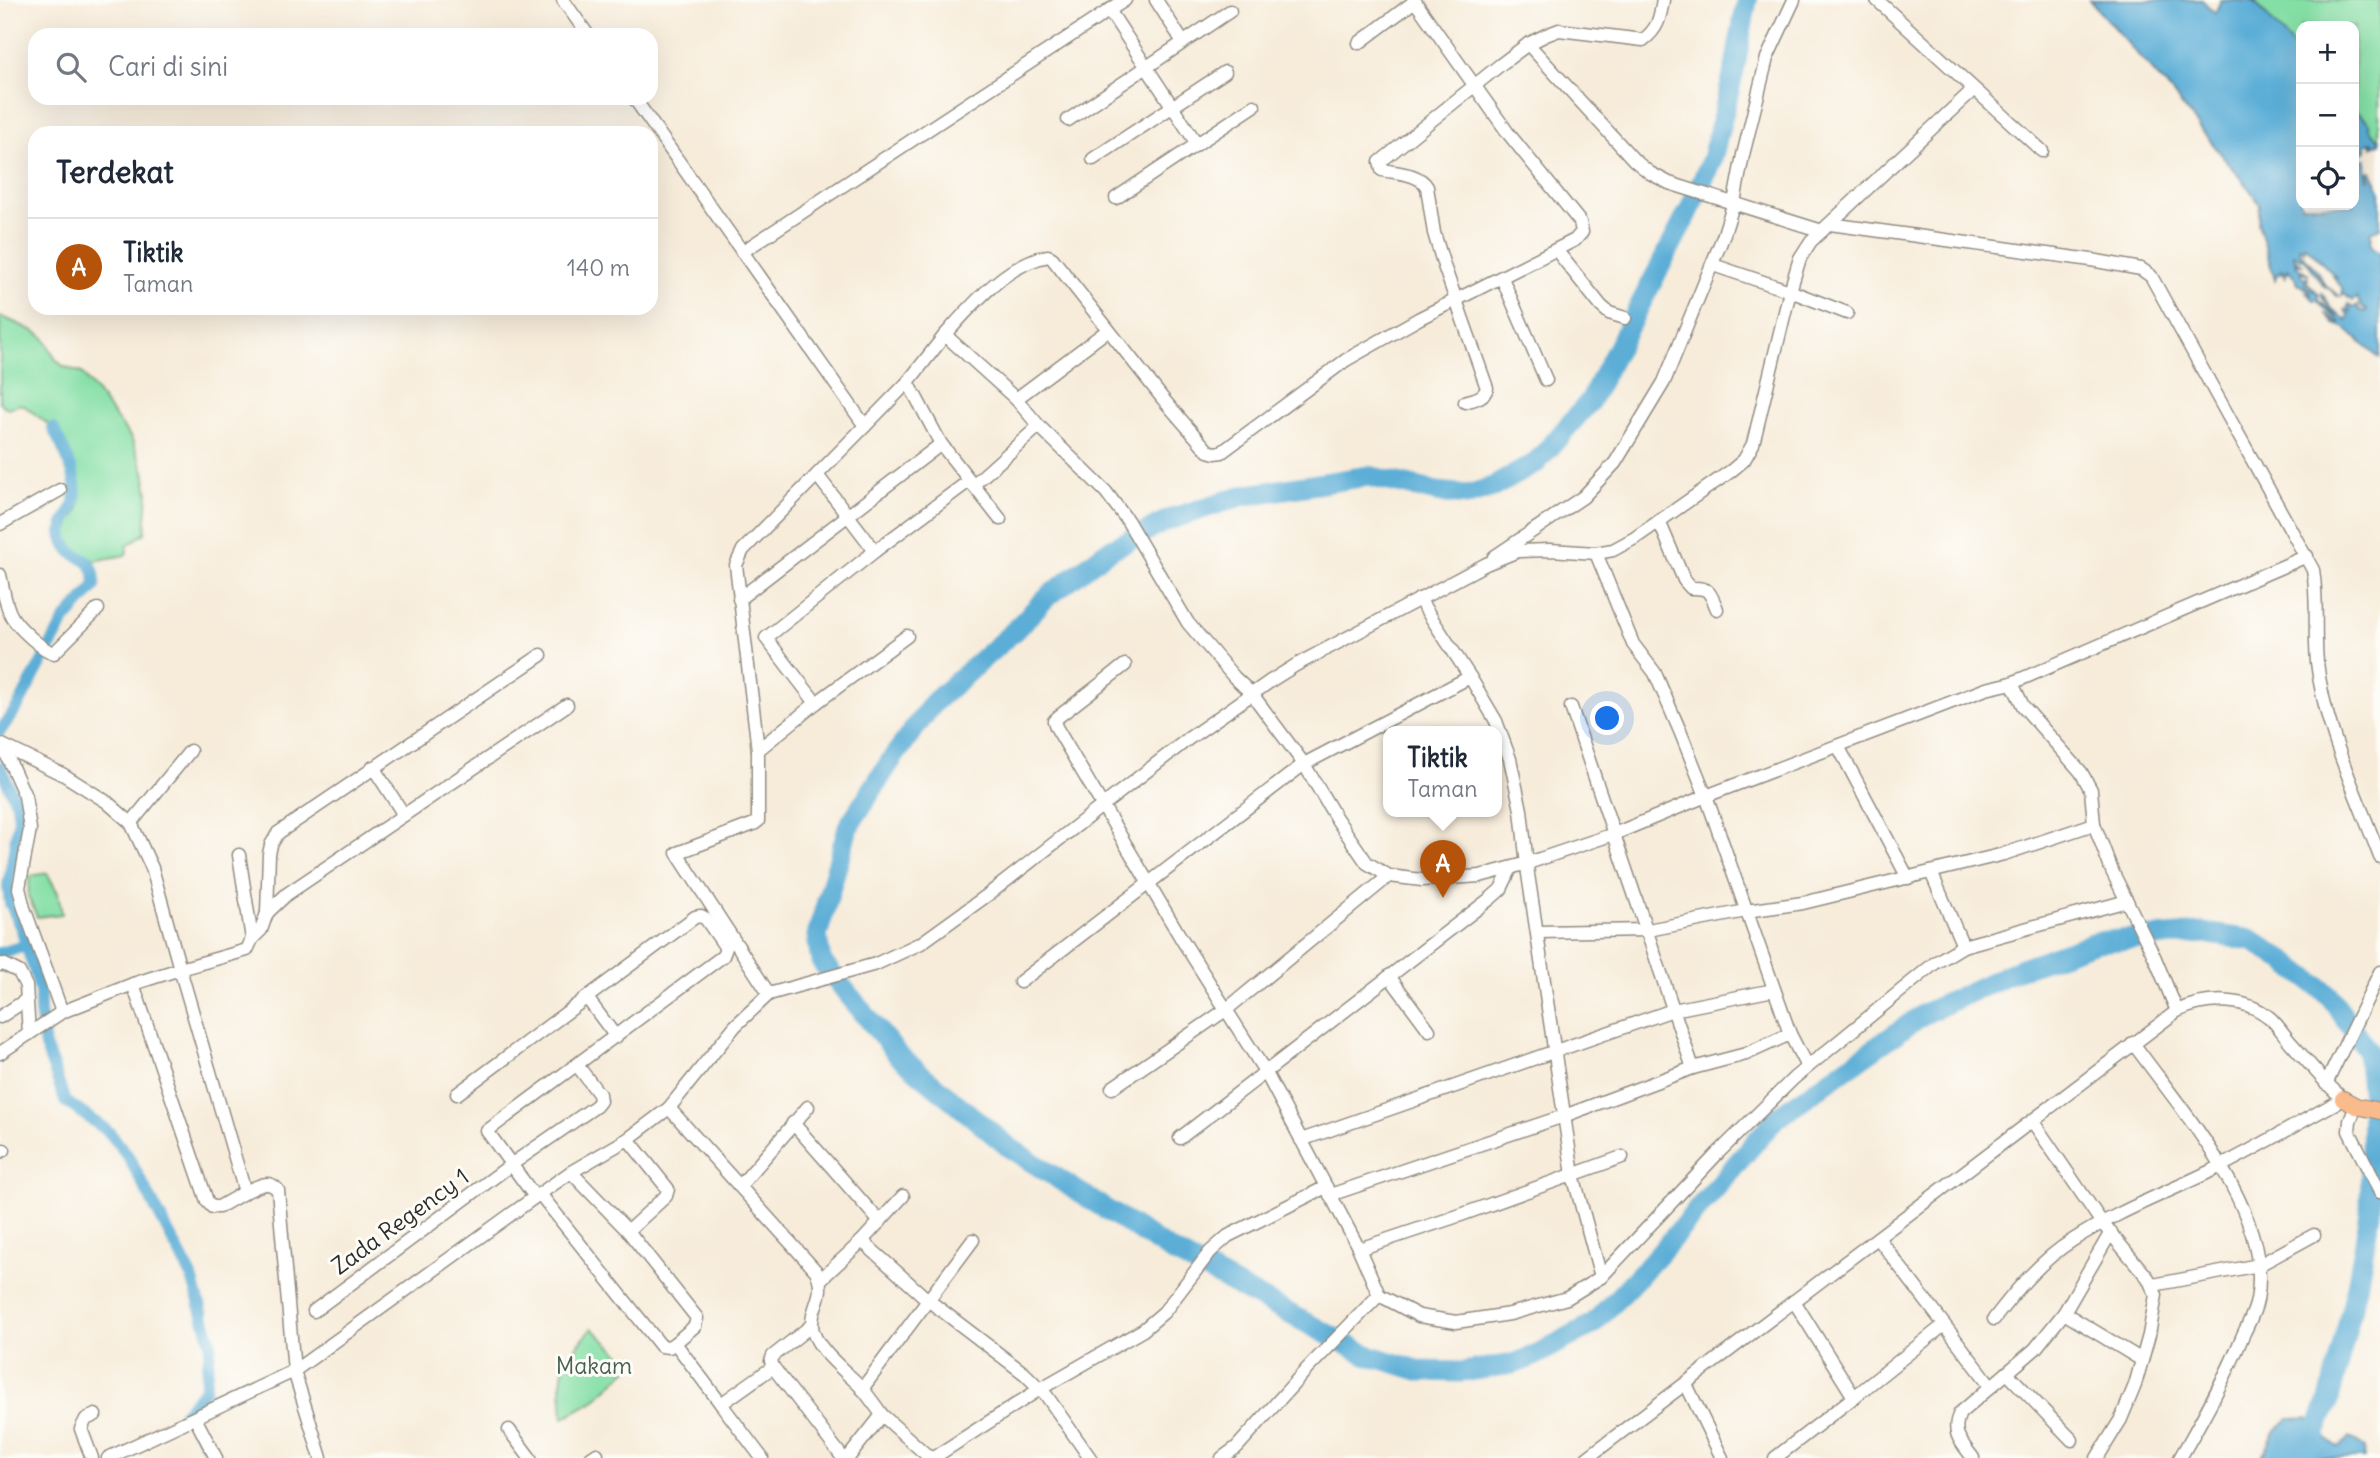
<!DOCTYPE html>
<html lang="id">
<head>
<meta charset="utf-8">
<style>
	:root { --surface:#fff; --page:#f6f6f7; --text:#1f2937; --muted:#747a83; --line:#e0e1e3; --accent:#b45309 }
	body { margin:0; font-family:Delius,sans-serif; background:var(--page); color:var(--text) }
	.controls { position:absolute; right:21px; top:21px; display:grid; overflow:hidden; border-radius:14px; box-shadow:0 7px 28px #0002 }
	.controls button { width:63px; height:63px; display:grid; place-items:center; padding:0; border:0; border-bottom:2px solid var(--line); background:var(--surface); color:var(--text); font:35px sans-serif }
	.you { position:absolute; left:1608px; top:719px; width:24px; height:24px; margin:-18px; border:5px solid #fff; border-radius:50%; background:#1a73e8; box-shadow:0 0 0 10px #1a73e833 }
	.badge { display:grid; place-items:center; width:46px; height:46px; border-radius:50%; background:var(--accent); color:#fff; font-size:23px; font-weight:700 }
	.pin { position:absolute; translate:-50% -58px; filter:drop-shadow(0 2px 4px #0008) }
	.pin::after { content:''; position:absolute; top:37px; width:24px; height:21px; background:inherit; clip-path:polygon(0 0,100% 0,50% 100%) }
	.popup { position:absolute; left:1383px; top:726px; width:119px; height:91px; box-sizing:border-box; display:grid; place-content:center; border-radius:14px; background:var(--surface); filter:drop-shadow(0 2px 5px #0005); font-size:23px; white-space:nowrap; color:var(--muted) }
	.popup b { font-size:26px; color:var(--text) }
	.popup::after { content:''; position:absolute; left:50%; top:100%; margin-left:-14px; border:14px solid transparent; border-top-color:var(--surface) }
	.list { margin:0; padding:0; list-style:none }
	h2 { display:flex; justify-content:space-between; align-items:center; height:91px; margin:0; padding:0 28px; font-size:30px }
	h2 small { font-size:23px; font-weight:400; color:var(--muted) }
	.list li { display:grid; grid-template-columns:46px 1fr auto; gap:21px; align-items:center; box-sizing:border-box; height:98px; padding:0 28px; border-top:2px solid var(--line) }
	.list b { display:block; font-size:26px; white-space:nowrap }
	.list p { margin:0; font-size:23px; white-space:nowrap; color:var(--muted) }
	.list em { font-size:23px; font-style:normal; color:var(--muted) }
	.icon { flex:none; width:38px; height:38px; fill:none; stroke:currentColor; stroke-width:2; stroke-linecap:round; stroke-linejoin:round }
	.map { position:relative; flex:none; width:2380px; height:1458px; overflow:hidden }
	.search { position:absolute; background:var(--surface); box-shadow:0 7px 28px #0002; left:28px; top:28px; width:630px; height:77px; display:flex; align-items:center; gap:18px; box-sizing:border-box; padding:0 24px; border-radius:21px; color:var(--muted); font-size:26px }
	.panel { position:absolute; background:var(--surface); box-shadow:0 7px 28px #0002; left:28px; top:126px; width:630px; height:189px; border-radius:21px }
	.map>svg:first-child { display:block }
	.green { fill:#84dfa5; stroke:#588568; stroke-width:2 }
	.water { fill:#5caed7; stroke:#446c81; stroke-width:2; fill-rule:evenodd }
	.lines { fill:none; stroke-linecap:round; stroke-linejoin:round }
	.stream { stroke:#5caed7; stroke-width:3.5 }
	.canal { stroke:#5caed7; stroke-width:12 }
	.river { stroke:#5caed7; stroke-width:21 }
	.minor-casing { stroke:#918c82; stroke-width:15 }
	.major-casing { stroke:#918c82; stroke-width:18 }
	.minor { stroke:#fff; stroke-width:12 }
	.major { stroke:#fabb8c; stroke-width:16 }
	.labels { text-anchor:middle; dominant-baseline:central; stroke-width:6; stroke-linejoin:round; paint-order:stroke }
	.street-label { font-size:23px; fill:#2b2b2b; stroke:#fdfcf7 }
	.park-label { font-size:23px; fill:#466150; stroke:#fdfcf7 }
</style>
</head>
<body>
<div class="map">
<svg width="2380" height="1458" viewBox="0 0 2380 1458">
	<rect width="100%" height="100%" fill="#fdfcf7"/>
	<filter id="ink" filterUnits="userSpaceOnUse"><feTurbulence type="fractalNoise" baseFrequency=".0143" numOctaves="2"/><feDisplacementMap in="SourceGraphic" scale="14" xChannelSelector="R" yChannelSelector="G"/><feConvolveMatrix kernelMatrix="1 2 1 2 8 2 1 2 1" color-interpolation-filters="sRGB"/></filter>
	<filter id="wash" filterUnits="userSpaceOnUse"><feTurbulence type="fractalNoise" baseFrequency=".00686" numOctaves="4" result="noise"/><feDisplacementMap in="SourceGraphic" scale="28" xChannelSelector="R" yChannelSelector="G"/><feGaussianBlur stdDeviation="1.57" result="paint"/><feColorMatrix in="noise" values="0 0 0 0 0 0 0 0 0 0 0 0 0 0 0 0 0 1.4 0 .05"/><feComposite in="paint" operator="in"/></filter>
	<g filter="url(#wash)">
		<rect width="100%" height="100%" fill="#f7ecda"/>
		<g class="green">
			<path d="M 2253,0 L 2380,0 L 2379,140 L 2369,130 L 2366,119 L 2354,109 L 2354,26 L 2301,26 L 2301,55 Z"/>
			<path d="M 0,316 L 34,331 L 44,338 L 56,360 L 63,366 L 82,373 L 131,438 L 144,471 L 148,493 L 145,533 L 128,545 L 126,555 L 94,561 L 75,550 L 67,537 L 70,522 L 78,511 L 80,497 L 72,457 L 56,427 L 53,428 L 22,404 L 7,408 L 0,403 Z"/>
			<path d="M 47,873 L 58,893 L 62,914 L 37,917 L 28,896 L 30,876 Z"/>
			<path d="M 592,1328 L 632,1365 L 594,1401 L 563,1418 L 561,1384 L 564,1362 Z"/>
		</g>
		<g class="water">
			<path d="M 2089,0 L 2202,0 L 2215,13 L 2221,0 L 2254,1 L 2301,55 L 2301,144 L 2299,139 L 2296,142 L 2301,147 L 2300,150 L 2296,150 L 2301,151 L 2299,153 L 2301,155 L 2301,205 L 2354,205 L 2354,109 L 2369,123 C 2369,132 2373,133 2379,140 L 2380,138 L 2380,143 L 2374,146 L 2373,141 L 2372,146 L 2370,142 L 2365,145 L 2367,150 L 2361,155 L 2362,160 L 2366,159 L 2367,180 L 2369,180 L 2368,172 L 2371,171 L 2380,190 L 2380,228 L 2370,232 L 2372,238 L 2370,242 L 2375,249 L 2380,252 L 2380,359 L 2345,328 L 2334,324 L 2325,313 L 2338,323 L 2340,322 L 2324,308 L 2318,300 L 2314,300 L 2307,293 L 2312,294 L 2297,282 L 2297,279 L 2288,269 L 2288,272 L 2285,271 L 2286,278 L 2281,270 L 2280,274 L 2277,273 L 2275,280 L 2258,223 L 2260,205 L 2250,190 L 2168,88 ZM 2303,245 C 2315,251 2325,269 2338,278 L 2332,275 L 2343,289 L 2342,295 L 2344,294 L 2352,301 L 2357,298 L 2362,307 L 2367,310 L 2366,312 L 2359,310 L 2358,305 L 2352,308 L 2348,304 L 2347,307 L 2351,313 L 2344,309 L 2349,316 L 2347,321 L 2330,307 L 2322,292 L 2322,297 L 2338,317 L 2319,300 L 2319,294 L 2307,282 L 2315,291 L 2307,287 L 2305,281 L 2309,279 L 2306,279 L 2307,277 L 2303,277 L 2301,272 L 2309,274 L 2297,266 L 2294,260 L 2298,264 L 2302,264 L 2294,257 L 2294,254 L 2302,259 L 2302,255 L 2324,286 L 2331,290 L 2336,296 L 2339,296 L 2325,285 L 2316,269 L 2299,251 L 2299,247 L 2304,251 Z"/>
			<path d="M 2308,1418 L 2328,1441 L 2339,1448 L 2350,1438 L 2365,1448 L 2364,1458 L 2261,1458 L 2276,1430 L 2289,1419 Z"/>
		</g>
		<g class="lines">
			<path class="stream" d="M 192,1429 L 206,1451"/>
			<g class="canal">
				<path d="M 0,731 L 18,706 L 64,621 L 95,586 C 96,551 74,565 64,541 C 57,526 72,514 75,500 C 79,476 63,449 53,428"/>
				<path d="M 0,767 L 17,804 L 19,819 L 8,886 L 10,903 L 21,928 L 35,973 L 40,992 L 40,1012 L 45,1046 L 53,1067 L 65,1101 L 109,1132 L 128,1156 L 192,1277 L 211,1343 L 205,1389 L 184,1413"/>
				<path d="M 0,953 L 27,945"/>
			</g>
			<path class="river" d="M 1747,0 L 1735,67 L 1712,159 L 1690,209 L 1590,401 L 1536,463 L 1493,487 L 1468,495 L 1437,492 L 1368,476 L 1241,496 L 1168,520 L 1106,552 L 1046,598 L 1014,631 L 934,702 L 892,759 L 848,827 L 817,936 L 821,961 L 898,1055 L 1010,1148 L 1171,1251 L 1365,1354 L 1421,1371 L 1462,1372 L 1513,1364 L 1534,1356 L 1593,1324 L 1659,1254 L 1776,1118 L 1922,1015 L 2019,969 L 2096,942 L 2203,933 L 2252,940 L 2286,962 L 2329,995 L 2367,1050 L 2372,1100 L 2370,1212 L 2357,1287 L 2329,1400 L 2306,1458"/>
		</g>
	</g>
	<g filter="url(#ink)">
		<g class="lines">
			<defs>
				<g id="minor">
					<path d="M 563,0 L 588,35"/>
					<path d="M 1156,0 L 1183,42"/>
					<path d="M 1877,0 L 2042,151"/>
					<path d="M 1109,10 L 1197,144 L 1254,106"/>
					<path d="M 1359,43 L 1415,1"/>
					<path d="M 1528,44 L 1634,160 L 1650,173 L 1669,183 L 1822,231"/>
					<path d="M 634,98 L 865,426 L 908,382"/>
					<path d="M 1068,120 L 1230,11"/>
					<path d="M 1093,159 L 1225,72"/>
					<path d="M 1116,198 L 1197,144"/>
					<path d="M 1830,224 L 2091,260 L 2141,269 L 2151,276 L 2313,570 C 2318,600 2314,631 2317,662 C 2324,728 2357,795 2380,857"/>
					<path d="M 1557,251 L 1601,306 L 1609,313 L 1625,318"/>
					<path d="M 742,252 L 1125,0"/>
					<path d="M 1713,265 L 1790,291 L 1847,313"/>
					<path d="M 1502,278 L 1546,380"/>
					<path d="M 945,335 C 971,306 1007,263 1048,256 L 1052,258 L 1163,399 L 1208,451 L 1215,453 L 1222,452 L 1346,360 L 1420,318 L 1575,240 L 1582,232 L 1580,222 L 1508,133 L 1414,0"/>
					<path d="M 1016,399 L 1108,330"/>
					<path d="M 1465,402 C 1474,399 1484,398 1487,388 L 1444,266 L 1434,233 L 1427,187 C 1419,173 1397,173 1382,170 L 1380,162 L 1500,65 L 1528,44 L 1546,35 L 1559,30 L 1643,40 C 1658,29 1660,18 1663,0"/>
					<path d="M 973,485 L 1039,426"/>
					<path d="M 1000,519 L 941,444 L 908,382 L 945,335 L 1016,399 L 1039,426 L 1106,492 L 1127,520 L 1188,623 L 1234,677 L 1252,694 L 1304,764 L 1336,818 L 1367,863 L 1389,876 L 1422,880 L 1480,876 L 1528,863 L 1614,834 L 1706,796 L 1986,689 L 2012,683 L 2023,706 L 2081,772 L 2091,790 L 2094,824 L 2112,871 L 2154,956 L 2177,1011"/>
					<path d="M 1659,521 L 1684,580 L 1691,588 C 1710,587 1710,593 1717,609"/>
					<path d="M 0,524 L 60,490"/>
					<path d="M 875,551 L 969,481"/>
					<path d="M 1596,553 L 1633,644 L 1655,673 L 1680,731 L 1706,796 L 1790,1034 L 1807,1067"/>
					<path d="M 1494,557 L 1583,497 L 1600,479 L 1615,463 L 1664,382 L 1723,237 L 1734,202 L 1743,155 L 1767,58 L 1794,0"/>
					<path d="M 0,575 C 3,587 5,606 12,617 C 19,628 42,650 54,653 L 98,609"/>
					<path d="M 739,599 L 941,444"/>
					<path d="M 1419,599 L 1470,677 L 1496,721 L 1510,759 L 1521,810 L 1528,874 L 1573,1175 L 1601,1277"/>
					<path d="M 1125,665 L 1058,717 L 1054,721 L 1056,727 L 1181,938 L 1266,1073 L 1359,1249 L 1379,1295 L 1419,1316 L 1456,1322 L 1510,1314 L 1567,1298 L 1601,1277 L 1718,1153 L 1794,1078 L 1935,963 L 1963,946 L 2127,901"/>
					<path d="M 2012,683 L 2307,556"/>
					<path d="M 816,703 L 907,636"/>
					<path d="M 1571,707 L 1693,1068 L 1746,1054 L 1790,1034"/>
					<path d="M 0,744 L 64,775 L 107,802 L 131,823 L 152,868 L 180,969 L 247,950 L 252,939 L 239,855"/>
					<path d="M 1838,746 L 1908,878"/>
					<path d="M 3,747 L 25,796 L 30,829 L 19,888 L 24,908 L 62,1012"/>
					<path d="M 758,750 L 736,565 L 743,550 L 865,426"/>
					<path d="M 373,767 L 404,815"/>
					<path d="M 131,823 L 190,751"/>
					<path d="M 1931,872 L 1963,946"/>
					<path d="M 267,913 L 269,854 L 271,845 L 278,833 L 541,655"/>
					<path d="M 1538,932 L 1648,930 L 1746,911 L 1803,903 L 2004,854 L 2094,824"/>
					<path d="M 252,939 L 261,930 L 267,913 L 287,894 L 567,705"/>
					<path d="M 0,965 L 3,964 L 19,972 L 26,986 L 29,1034"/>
					<path d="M 1389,976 L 1429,1030"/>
					<path d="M 1020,982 L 1304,764 L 1470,677"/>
					<path d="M 133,984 L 207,1201 L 212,1207 L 219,1207 L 245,1192"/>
					<path d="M 769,994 L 677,853 L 754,824 L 758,821 L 758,750 L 816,703 L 766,638 L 875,551 L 817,475"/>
					<path d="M 587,998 L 616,1037"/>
					<path d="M 0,1017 L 26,1000"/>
					<path d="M 2133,1043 C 2181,1110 2274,1212 2257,1300 C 2255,1312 2248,1324 2243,1335 C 2226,1377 2203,1418 2180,1458"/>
					<path d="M 0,1053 L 62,1012 L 133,984 L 180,969 L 245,1192 C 257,1187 268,1178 278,1190 L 294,1371 L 321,1458"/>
					<path d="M 2326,1084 L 2380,972"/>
					<path d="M 1112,1088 L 1227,1009 L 1389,876"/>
					<path d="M 457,1094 L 695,917 L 701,916 L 706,919 L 726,948 L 723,956 L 487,1131 L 535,1197"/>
					<path d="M 2356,1106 L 2350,1121 L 2349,1131 L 2380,1192"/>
					<path d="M 669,1108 L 816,1271 C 827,1295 812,1303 812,1324 C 811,1346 848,1373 862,1388 C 869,1397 876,1406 882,1415"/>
					<path d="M 2033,1122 L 2102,1223 L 2148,1278 L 2156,1295 L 2149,1335 L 2135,1385 L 2121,1419 L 2097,1458"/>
					<path d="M 793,1123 L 880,1222"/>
					<path d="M 1180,1138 L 1491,898 L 1501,889 L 1511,868"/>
					<path d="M 628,1139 L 668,1189 L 666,1196 L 628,1231"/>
					<path d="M 1301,1140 L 1673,1010 L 1774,990"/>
					<path d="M 0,1152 L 4,1150"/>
					<path d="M 571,1172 L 628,1231 L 697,1318 L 695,1326 L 675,1343 L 721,1404"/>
					<path d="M 740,1186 L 808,1107"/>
					<path d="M 540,1194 L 661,1346 L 669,1347 L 675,1343"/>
					<path d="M 1330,1195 L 1564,1116 L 1693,1068"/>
					<path d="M 1878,1238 L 1991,1386"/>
					<path d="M 862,1241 L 903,1196"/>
					<path d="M 1359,1249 L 1458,1216 L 1622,1157"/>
					<path d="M 820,1280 L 862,1241 L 928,1300 L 1025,1374 L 1046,1395 L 1090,1458"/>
					<path d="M 2153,1285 L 2259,1265 L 2314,1235"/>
					<path d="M 314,1311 L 512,1164 L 596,1106 L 600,1101 L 599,1094 L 577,1065"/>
					<path d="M 2064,1313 L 2142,1360"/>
					<path d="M 812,1325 L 773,1356 L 771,1361 L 773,1367 L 843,1458"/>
					<path d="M 2007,1373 L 2072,1440"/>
					<path d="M 1686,1384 L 1722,1458"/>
					<path d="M 862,1389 L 973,1240"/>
					<path d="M 1854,1397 L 1944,1325"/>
					<path d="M 195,1418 L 216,1458"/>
					<path d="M 509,1430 L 530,1458"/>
					<path d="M 92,1458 L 81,1429 L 86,1419 L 95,1415"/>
					<path d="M 108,1458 L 294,1371 L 535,1197 L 571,1172 L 628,1139 L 669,1108 L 735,1026 L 769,994 L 876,964 L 921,943 L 989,894 L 1188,739 L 1272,680 L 1296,665 L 1486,564 L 1518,551 L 1550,550 L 1596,553 L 1613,550 L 1635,538 L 1731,471 L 1744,460 L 1753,444 L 1790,291 L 1800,258 L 1811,241 L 1974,89"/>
					<path d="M 591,1458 L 597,1454"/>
					<path d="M 762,1458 L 721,1404 L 773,1367"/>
					<path d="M 848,1458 L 882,1415 L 930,1458"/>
					<path d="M 933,1458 L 1040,1389 L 1143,1330 L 1164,1312 L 1210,1252 L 1228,1236 L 1326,1187"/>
					<path d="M 1222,1458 L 1237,1447 L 1306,1370 L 1379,1295"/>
					<path d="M 1587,1458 L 2177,1011 C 2205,998 2244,996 2270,1018 C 2278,1025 2284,1035 2291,1043 C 2308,1062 2324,1082 2343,1099 C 2302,1121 2262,1145 2221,1166 C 2172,1191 2119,1210 2073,1240 C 2041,1260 2016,1290 1994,1319"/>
					<path d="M 1775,1458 L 1854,1397 L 1794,1301"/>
					<path d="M 1973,1458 C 1962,1443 1950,1433 1960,1413 L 2035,1349 L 2064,1313 L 2111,1232"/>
				</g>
				<path id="major" d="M 2343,1099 L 2356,1106 L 2380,1111"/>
			</defs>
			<use href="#minor" class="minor-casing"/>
			<use href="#major" class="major-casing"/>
			<use href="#minor" class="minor"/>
			<use href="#major" class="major"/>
		</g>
	</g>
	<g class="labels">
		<g class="street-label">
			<text transform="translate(400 1221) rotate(-36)">Zada Regency 1</text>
		</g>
		<g class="park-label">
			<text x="594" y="1365">Makam</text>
		</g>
	</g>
</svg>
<div class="controls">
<button>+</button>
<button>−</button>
<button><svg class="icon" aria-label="locate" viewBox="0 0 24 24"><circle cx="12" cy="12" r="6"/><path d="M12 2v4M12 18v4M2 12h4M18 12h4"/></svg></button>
</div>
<div class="you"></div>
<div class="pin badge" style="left:1443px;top:898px">A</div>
<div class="popup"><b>Tiktik</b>Taman</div>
<div class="search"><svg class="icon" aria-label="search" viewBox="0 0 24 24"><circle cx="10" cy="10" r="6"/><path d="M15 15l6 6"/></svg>Cari di sini</div>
<section class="panel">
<h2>Terdekat<small></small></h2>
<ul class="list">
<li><span class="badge">A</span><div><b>Tiktik</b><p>Taman</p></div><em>140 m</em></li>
</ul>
</section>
</div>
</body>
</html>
